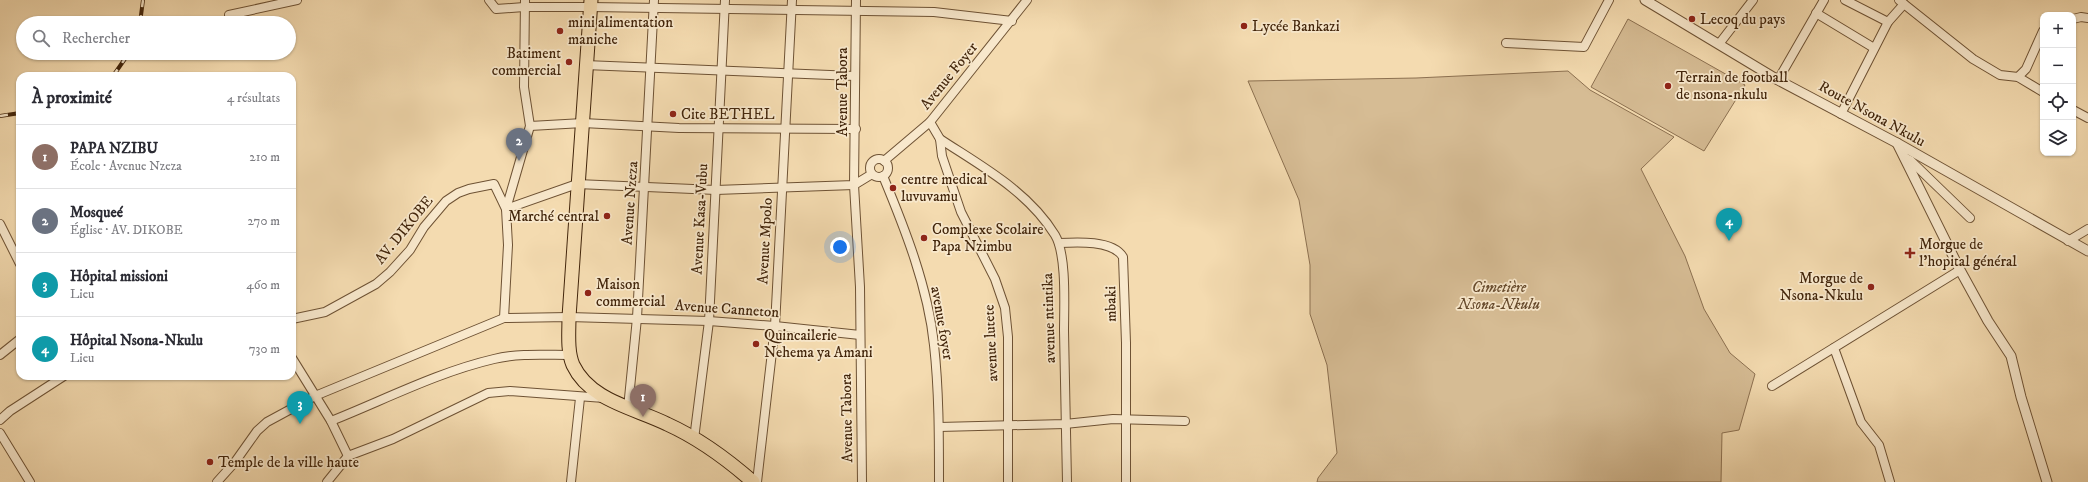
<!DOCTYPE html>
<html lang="fr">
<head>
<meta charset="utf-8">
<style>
	:root { --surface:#fff; --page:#f2f2f3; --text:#2b2b33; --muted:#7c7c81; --line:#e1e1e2; --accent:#8f2418 }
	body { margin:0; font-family:"IM FELL DW Pica",serif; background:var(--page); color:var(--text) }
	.controls { position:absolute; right:12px; top:12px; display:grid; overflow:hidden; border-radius:8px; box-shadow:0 1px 3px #0004 }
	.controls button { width:36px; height:36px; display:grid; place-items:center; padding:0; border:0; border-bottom:1px solid var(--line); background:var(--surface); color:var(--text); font:20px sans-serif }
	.you { position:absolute; left:840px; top:247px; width:14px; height:14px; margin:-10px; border:3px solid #fff; border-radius:50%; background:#1a73e8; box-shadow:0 0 0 6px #1a73e833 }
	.badge { display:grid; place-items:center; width:26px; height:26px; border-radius:50%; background:var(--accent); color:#fff; font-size:13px; font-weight:700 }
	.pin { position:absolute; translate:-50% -33px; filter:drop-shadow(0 1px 2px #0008) }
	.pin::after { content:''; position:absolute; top:21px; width:14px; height:12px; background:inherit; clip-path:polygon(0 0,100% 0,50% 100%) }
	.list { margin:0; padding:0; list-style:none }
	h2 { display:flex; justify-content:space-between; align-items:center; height:52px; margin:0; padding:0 16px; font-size:17px }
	h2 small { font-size:13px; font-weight:400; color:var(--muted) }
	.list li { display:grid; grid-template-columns:26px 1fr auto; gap:12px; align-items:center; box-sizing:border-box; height:64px; padding:0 16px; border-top:1px solid var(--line) }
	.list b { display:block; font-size:15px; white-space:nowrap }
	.list p { margin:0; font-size:13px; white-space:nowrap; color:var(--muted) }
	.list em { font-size:13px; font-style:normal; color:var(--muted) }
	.icon { flex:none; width:22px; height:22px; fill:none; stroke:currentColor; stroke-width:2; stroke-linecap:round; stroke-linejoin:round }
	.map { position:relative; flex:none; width:2088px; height:482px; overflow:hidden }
	.search { position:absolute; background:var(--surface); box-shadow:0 1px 3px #0004; left:16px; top:16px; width:280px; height:44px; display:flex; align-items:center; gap:10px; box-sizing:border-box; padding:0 14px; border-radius:22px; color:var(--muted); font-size:15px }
	.panel { position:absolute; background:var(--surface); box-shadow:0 1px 3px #0004; left:16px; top:72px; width:280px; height:308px; border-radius:12px }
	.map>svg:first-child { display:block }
	.green { fill:#d6bc94; stroke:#8c7050 }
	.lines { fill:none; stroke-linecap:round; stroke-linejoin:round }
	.minor-casing { stroke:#6e5234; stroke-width:10 }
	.tertiary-casing { stroke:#6e5234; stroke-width:11 }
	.trunk-casing { stroke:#42250b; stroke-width:15 }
	.minor { stroke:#f8e8cc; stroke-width:8 }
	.tertiary { stroke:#f8e8cc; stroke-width:9 }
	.trunk { stroke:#f4dbb0; stroke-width:13 }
	.rail-casing { stroke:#42250b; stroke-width:4 }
	.rail { stroke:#f8e8cc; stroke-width:2.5; stroke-dasharray:8; stroke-linecap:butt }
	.poi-dot { fill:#8f2418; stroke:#f8e8cc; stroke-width:1.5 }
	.labels { text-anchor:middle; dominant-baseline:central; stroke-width:3.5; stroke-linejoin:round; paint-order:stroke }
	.poi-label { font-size:15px; fill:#42250b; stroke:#f8e8cc; text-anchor:start }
	.street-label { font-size:15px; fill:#42250b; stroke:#f8e8cc }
	.park-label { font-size:15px; font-style:italic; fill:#674b2d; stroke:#f8e8cc }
</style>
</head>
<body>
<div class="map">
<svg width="2088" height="482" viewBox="0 0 2088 482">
	<rect width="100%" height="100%" fill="#f4dbb0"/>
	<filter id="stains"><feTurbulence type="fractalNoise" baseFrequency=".005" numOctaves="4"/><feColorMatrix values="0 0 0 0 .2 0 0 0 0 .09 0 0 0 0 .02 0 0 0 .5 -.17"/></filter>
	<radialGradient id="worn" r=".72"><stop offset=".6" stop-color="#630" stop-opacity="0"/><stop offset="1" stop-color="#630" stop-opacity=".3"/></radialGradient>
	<g class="green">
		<path d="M 1628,19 L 1745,85 L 1704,151 L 1591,87 Z"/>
		<path d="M 1568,71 L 1590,90 L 1674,137 L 1641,169 L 1685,256 L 1704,309 L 1730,353 L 1755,374 L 1739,430 L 1722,433 L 1721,482 L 1317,482 L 1318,478 L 1337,453 L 1327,365 L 1310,314 L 1310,265 L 1299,200 L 1248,81 L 1416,78 Z"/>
	</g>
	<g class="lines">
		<defs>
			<g id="minor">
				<path d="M 489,0 L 496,9 L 524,7 L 590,7 L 934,12 L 1012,21"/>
				<path d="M 1845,0 L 1888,22"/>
				<path d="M 1899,0 L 1973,59 L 2000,75 L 2018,77 L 2043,92"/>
				<path d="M 1816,13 L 1874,48"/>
				<path d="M 229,15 L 297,0"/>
				<path d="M 2073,19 L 2081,17 L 2088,18"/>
				<path d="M 1506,43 L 1584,47 L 1609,0"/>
				<path d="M 1719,44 L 1753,0"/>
				<path d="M 585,65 L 855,76"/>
				<path d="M 2018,77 L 2026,69 L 2043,31"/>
				<path d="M 1778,80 L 1824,0"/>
				<path d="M 2073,110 L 2088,118"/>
				<path d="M 1841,114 L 1888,22 L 1904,4"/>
				<path d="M 930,122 L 940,139 L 942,156 L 961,212 L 995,279 L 1005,308 L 1008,337 L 1008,482"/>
				<path d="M 530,126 L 583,123 L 679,128 L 856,129"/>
				<path d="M 940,139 C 981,166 1028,191 1055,235 C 1067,255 1064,307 1064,331 C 1065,381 1066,432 1067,482"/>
				<path d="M 1904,157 L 1910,160 L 1970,218"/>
				<circle cx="879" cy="168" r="9"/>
				<path d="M 884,161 L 930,122 L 1027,0"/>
				<path d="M 883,176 C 905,229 928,287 934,345 C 939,390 939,436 939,482"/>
				<path d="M 0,224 L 20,264"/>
				<path d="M 2068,241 L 2088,229"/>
				<path d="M 1059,243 C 1077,242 1113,240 1123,257 L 1126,343 L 1126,482"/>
				<path d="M 504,318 L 508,245 L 506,209 L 530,126 L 524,87 L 525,0"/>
				<path d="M 292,319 L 325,312 L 376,284 L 390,272 L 410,250 L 424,227 L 446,201 L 458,193 L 469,189 L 494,184 L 506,209 L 577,184 L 716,190 L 854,185 L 856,0"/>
				<path d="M 1834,348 L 1861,422 L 1879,445 L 1890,482"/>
				<path d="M 0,355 L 20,339"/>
				<path d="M 292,358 L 331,421 L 348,456"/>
				<path d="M 1772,386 L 1960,270"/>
				<path d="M 628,408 L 637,318 L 654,0"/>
				<path d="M 0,420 L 10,411 L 64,376"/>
				<path d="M 331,421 C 384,400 438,372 494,359 C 518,353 545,355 570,355"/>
				<path d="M 939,427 L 1065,424 L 1113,419 L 1185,421"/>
				<path d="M 0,433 L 30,482"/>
				<path d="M 694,439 L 709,321 L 725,0"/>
				<path d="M 217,482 L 235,462 L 257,431 L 267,422 L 315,396 L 504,318 L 569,317 L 709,321 L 775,326 L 860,335"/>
				<path d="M 327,482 L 348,456 L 393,439 L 488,393 L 510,391 L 604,398"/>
				<path d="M 571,482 L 580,398"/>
				<path d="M 757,482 L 775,326 L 792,0"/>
				<path d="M 862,482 L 860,287 L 854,185 L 872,174"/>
			</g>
			<g id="tertiary">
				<path d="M 1645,0 L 1778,80 L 1897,143 L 2088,251"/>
				<path d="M 1897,143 L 1960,270 L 1988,321 L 2011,356 L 2021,397 L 2047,482"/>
			</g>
			<path id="trunk" d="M 591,0 L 569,317 C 569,332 567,351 573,365 C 590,401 635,408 667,424 C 698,438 728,460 753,482"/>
		</defs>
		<use href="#minor" class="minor-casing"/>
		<use href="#tertiary" class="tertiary-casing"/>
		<use href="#trunk" class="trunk-casing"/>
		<use href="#minor" class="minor"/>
		<use href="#tertiary" class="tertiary"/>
		<use href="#trunk" class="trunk"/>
		<defs>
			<g id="rail">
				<path d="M 140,23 L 143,0"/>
				<path d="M 113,76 L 129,53"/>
				<path d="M 0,116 L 20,113"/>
			</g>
		</defs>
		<use href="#rail" class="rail-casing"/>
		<use href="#rail" class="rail"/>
	</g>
	<g class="poi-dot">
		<circle cx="1692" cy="19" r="4"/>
		<circle cx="1244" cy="26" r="4"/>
		<circle cx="560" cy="31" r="4"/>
		<circle cx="569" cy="62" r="4"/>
		<circle cx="1668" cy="86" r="4"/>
		<circle cx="673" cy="114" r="4"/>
		<circle cx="893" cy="188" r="4"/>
		<circle cx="607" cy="216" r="4"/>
		<circle cx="924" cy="238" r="4"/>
		<path d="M1908 247h4v4h4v4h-4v4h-4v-4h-4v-4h4z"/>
		<circle cx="1871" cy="287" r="4"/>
		<circle cx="588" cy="293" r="4"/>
		<circle cx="756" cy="344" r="4"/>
		<circle cx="210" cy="462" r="4"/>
	</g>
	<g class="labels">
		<g class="poi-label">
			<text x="1700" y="19">Lecoq du pays</text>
			<text x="568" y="22">mini alimentation<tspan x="568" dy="17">maniche</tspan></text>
			<text x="1252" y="26">Lycée Bankazi</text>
			<text x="561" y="53" text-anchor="end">Batiment<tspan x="561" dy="17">commercial</tspan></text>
			<text x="1676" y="77">Terrain de football<tspan x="1676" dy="17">de nsona-nkulu</tspan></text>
			<text x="681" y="114">Cite BETHEL</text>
			<text x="901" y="179">centre medical<tspan x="901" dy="17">luvuvamu</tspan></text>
			<text x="599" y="216" text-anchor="end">Marché central</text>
			<text x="932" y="229">Complexe Scolaire<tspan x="932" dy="17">Papa Nzimbu</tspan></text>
			<text x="1919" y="244">Morgue de<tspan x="1919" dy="17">l'hopital général</tspan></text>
			<text x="1863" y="278" text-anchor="end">Morgue de<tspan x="1863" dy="17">Nsona-Nkulu</tspan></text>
			<text x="596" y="284">Maison<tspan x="596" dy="17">commercial</tspan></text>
			<text x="764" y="335">Quincailerie<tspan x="764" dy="17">Nehema ya Amani</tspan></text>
			<text x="218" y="462">Temple de la ville haute</text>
		</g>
		<g class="street-label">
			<text transform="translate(949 76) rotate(-51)">Avenue Foyer</text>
			<text transform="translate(842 92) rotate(-90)">Avenue Tabora</text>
			<text transform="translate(1872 114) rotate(29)">Route Nsona Nkulu</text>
			<text transform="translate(630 203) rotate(-86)">Avenue Nzeza</text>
			<text transform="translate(700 219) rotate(-87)">Avenue Kasa-Vubu</text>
			<text transform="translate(404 230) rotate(-51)">AV. DIKOBE</text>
			<text transform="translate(765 241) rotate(-87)">Avenue Mpolo</text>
			<text transform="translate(1111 304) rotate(-91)">mbaki</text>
			<text transform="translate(727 309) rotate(4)">Avenue Canneton</text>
			<text transform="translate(1049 318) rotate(-92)">avenue ntintika</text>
			<text transform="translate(942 323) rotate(80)">avenue foyer</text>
			<text transform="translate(991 343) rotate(-93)">avenue lutete</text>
			<text transform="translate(847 418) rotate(-91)">Avenue Tabora</text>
		</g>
		<g class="park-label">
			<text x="1499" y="287">Cimetière<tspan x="1499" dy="17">Nsona-Nkulu</tspan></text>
		</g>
	</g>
	<rect width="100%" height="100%" filter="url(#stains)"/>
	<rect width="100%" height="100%" fill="url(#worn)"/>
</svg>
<div class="controls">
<button>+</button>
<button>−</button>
<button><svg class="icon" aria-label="locate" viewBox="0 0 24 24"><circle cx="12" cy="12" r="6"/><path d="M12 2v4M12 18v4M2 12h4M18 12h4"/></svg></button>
<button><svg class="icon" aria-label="layers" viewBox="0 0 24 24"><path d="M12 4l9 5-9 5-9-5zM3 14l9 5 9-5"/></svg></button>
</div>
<div class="you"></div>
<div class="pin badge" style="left:643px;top:417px;background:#8d6e63">1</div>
<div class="pin badge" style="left:519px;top:161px;background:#6b7280">2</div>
<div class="pin badge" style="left:300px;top:424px;background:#0f9aa8">3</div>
<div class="pin badge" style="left:1729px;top:241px;background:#0f9aa8">4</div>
<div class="search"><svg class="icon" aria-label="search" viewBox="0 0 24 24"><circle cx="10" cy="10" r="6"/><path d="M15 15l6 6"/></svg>Rechercher</div>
<section class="panel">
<h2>À proximité<small>4 résultats</small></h2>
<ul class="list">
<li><span class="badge" style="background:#8d6e63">1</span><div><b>PAPA NZIBU</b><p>École · Avenue Nzeza</p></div><em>210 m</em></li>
<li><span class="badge" style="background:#6b7280">2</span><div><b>Mosqueé</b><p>Église · AV. DIKOBE</p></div><em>270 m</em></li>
<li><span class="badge" style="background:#0f9aa8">3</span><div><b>Hôpital missioni</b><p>Lieu</p></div><em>460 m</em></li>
<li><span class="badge" style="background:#0f9aa8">4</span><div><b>Hôpital Nsona-Nkulu</b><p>Lieu</p></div><em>730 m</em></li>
</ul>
</section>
</div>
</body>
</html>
